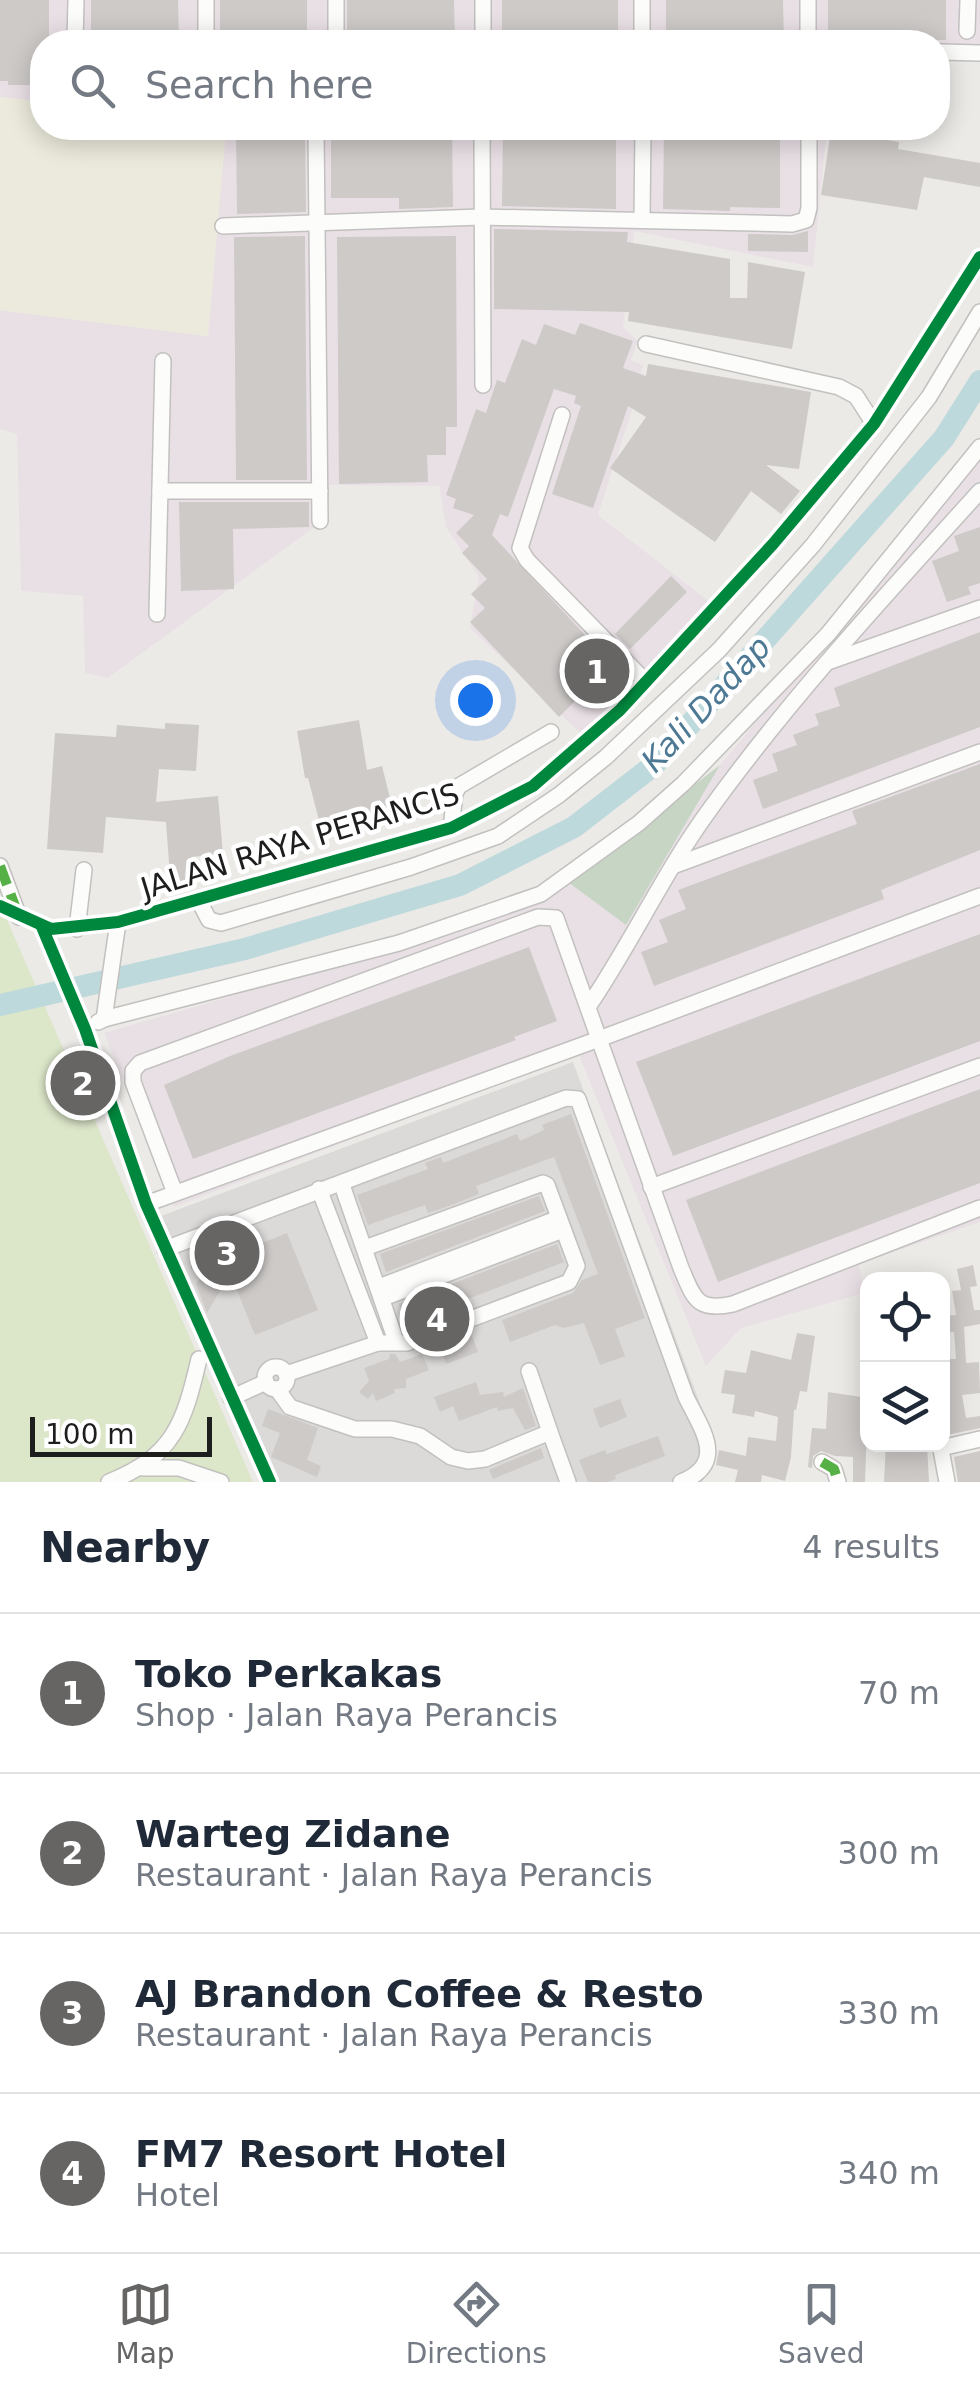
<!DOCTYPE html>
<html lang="en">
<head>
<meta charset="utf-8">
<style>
	:root { --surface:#fff; --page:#f2f2f3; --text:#1f2937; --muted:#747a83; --line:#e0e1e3; --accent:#666564 }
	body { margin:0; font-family:"DejaVu Sans",sans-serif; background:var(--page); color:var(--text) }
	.controls { position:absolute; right:30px; bottom:30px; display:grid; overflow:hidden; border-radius:20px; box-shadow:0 5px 25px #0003 }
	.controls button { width:90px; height:90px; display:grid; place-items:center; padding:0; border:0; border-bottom:2px solid var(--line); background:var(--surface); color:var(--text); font:50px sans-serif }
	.scale { position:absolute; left:30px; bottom:25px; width:182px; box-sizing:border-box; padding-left:10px; border:5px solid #1e1e1e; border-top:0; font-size:28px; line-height:35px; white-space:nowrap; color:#1e1e1e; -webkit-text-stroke:8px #fff; paint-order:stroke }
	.you { position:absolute; left:475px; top:700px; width:35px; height:35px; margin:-25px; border:8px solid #fff; border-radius:50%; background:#1a73e8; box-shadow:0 0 0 15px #1a73e833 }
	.badge { display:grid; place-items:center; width:65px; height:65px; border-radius:50%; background:var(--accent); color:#fff; font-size:32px; font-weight:700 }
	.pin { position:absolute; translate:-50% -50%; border:5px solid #fff; box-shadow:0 2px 10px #0006 }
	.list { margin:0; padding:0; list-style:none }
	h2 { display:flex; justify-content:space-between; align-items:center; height:130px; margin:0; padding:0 40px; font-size:42px }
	h2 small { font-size:32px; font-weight:400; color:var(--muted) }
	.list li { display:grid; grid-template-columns:65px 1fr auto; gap:30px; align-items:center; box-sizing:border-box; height:160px; padding:0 40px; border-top:2px solid var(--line) }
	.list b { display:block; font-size:38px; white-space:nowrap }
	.list p { margin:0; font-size:32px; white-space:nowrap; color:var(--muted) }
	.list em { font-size:32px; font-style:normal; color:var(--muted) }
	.icon { flex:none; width:55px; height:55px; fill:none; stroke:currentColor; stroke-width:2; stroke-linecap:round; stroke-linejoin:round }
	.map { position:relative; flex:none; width:980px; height:1482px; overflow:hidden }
	.search { position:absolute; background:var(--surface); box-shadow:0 5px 25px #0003; left:30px; right:30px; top:30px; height:110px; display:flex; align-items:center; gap:25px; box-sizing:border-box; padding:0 35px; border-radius:40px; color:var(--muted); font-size:38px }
	.sheet { height:770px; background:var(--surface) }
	nav { display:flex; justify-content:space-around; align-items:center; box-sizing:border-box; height:140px; border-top:2px solid var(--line); background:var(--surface); font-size:28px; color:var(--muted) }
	nav a { display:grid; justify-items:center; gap:5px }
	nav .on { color:var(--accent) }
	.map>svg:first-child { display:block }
	.residential { fill:#dbdad8 }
	.industrial { fill:#e9e0e6 }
	.farmland { fill:#ebeadc }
	.grass { fill:#dce6c9 }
	.cemetery { fill:#c7d5c5 }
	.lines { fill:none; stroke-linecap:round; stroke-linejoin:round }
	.river { stroke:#bed9dc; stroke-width:22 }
	.building { fill:#cdcac8 }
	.minor-casing { stroke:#c2c1bf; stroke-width:18 }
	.minor { stroke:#fcfcfb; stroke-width:15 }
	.quiet { stroke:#55b145; stroke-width:10; stroke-dasharray:20 10; stroke-linecap:butt }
	.cycleway-casing { stroke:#fff; stroke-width:19 }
	.cycleway { stroke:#00873e; stroke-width:12 }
	.labels { text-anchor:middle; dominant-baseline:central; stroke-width:9; stroke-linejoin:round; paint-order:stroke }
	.street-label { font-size:30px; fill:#1e1e1e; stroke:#fff }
	.water-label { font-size:32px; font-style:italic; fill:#4e7994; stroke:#fff }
</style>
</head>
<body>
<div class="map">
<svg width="980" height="1482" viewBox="0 0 980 1482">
	<rect width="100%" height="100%" fill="#eceae7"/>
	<path class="residential" d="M 573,1062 L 715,1444 L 708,1472 L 702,1482 L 276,1482 L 161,1216 Z"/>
	<g class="industrial">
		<path d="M 0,0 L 980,0 L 980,50 L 938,49 L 938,42 L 42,42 L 42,102 L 0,97 Z"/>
		<path d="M 226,128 L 827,128 L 813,267 L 634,231 L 623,327 L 638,341 L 631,360 L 643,365 L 632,410 L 598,515 L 719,609 L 592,744 L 470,628 L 479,577 L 446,527 L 439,486 L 329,485 L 328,517 L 108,678 L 85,673 L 83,596 L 21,591 L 17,434 L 0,429 L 0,310 L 208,336 Z"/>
		<path d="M 980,455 L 980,1222 L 859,1264 L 864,1293 L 741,1328 L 706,1366 L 578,1053 L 174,1207 L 104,1033 L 490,922 L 568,882 L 626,924 L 720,765 Z"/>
	</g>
	<path class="farmland" d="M 0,97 L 42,102 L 42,128 L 226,128 L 208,336 L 0,310 Z"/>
	<path class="grass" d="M 0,904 L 253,1482 L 0,1482 Z"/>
	<path class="cemetery" d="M 720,765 L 626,925 L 568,882 Z"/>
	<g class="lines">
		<path class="river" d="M 0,1005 L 245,949 L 460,885 L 574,827 L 654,765 L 944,438 L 980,381"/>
	</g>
	<g class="building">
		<path d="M 0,0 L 49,0 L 49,42 L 42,42 L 42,85 L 8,85 L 8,81 L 0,81 Z"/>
		<path d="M 91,0 L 178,0 L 179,42 L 91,42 Z"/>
		<rect x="220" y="0" width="87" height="42"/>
		<path d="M 347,0 L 454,0 L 455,42 L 347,42 Z"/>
		<rect x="502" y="0" width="116" height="42"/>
		<path d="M 666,0 L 783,0 L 784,42 L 666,42 Z"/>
		<rect x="828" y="0" width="118" height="40"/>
		<path d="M 236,128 L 305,128 L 306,212 L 237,214 Z"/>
		<path d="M 331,128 L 452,128 L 453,207 L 399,209 L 399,198 L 331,198 Z"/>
		<path d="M 503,128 L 616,128 L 616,209 L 502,206 Z"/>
		<path d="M 664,128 L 780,128 L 780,208 L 730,207 L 730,211 L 663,209 Z"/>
		<path d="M 831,131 L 899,142 L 898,149 L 980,163 L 980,187 L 924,177 L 917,210 L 821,195 Z"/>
		<path d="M 494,229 L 628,232 L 627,242 L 730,259 L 730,298 L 747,298 L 748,262 L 805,272 L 792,349 L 628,321 L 629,312 L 494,309 Z"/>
		<path d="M 808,231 L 808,252 L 748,251 L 748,234 L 792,235 Z"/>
		<path d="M 305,236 L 307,480 L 236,480 L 234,237 Z"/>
		<path d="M 456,236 L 457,427 L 446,427 L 446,455 L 427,455 L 428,482 L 339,484 L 337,237 Z"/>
		<path d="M 580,323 L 633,341 L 623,368 L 646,376 L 648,364 L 811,392 L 799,469 L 766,465 L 800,491 L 781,514 L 751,491 L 715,542 L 610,468 L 646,417 L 628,406 L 593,508 L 552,494 L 581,406 L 574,403 L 576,396 L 554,389 L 508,517 L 500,514 L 492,535 L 612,664 L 559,717 L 470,622 L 485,608 L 471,594 L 487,579 L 462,553 L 469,546 L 456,533 L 474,515 L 453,508 L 456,499 L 446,495 L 476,409 L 486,413 L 497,380 L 505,383 L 522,339 L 536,345 L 544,324 L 575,335 Z"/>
		<path d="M 179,502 L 309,502 L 309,527 L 233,529 L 234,589 L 181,591 Z"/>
		<path d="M 980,527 L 980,583 L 968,587 L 971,594 L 947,602 L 932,561 L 959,551 L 954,536 Z"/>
		<path d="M 671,576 L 687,592 L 630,649 L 615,634 Z"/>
		<path d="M 980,632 L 980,727 L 763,809 L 753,780 L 778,771 L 772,754 L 797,745 L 793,735 L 819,725 L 815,714 L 840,706 L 834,688 Z"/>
		<path d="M 359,720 L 367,770 L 382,766 L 393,810 L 321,828 L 308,778 L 305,778 L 297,731 Z"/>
		<path d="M 165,723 L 199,725 L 196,771 L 159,769 L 156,802 L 218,796 L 223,854 L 191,857 L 197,879 L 176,886 L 169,863 L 166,822 L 106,817 L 103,853 L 47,849 L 55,733 L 116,737 L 117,725 L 165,729 Z"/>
		<path d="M 980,764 L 980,850 L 881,890 L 884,899 L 654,986 L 641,952 L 668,942 L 659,920 L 686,909 L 678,890 L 857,824 L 852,811 Z"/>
		<path d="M 980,934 L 980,1041 L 673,1156 L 636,1062 Z"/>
		<path d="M 529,947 L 557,1021 L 514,1037 L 516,1040 L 193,1159 L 164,1085 L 230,1056 Z"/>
		<path d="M 980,1089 L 980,1183 L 718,1282 L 686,1200 Z"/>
		<path d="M 571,1114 L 645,1318 L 615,1329 L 625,1356 L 600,1365 L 584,1323 L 563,1328 L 555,1325 L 510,1342 L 502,1320 L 573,1293 L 582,1280 L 598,1274 L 554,1157 L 476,1186 L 479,1194 L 449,1206 L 428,1213 L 425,1205 L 368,1225 L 357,1195 L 428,1169 L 425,1163 L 441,1157 L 443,1163 L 517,1134 L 520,1141 L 544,1130 L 542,1125 Z"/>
		<path d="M 539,1196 L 545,1211 L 386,1272 L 380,1254 Z"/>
		<path d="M 287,1233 L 318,1310 L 255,1335 L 230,1273 L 207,1313 L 196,1284 L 202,1275 L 190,1268 L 198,1256 L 208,1262 L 221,1240 L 228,1237 L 247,1249 Z"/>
		<path d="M 557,1244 L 564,1262 L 406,1323 L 399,1304 Z"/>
		<path d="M 973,1265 L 977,1286 L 970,1287 L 974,1310 L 980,1310 L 980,1324 L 964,1327 L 966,1363 L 979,1362 L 980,1393 L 962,1395 L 966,1418 L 980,1416 L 980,1428 L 947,1435 L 942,1424 L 942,1359 L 956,1359 L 954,1332 L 942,1333 L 942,1316 L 956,1315 L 952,1291 L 961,1290 L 957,1269 Z"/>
		<path d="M 797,1333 L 815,1336 L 807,1392 L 800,1391 L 796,1410 L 794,1410 L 791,1457 L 785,1481 L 762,1475 L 761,1482 L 735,1482 L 738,1470 L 716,1465 L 719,1450 L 746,1456 L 748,1437 L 776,1441 L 778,1417 L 755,1411 L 754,1417 L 732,1413 L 735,1395 L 721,1393 L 725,1370 L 746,1373 L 751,1350 L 791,1360 Z"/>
		<path d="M 472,1336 L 478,1352 L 446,1364 L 440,1348 Z"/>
		<path d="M 390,1354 L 395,1354 L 400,1362 L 422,1354 L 429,1370 L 406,1379 L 406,1388 L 394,1389 L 395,1393 L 376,1401 L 373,1393 L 368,1399 L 359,1392 L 369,1381 L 364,1368 L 389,1359 Z"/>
		<path d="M 476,1382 L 480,1395 L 503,1392 L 504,1397 L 523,1388 L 536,1426 L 525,1430 L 513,1408 L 498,1411 L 497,1407 L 459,1421 L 453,1406 L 440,1412 L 434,1397 Z"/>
		<path d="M 828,1392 L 868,1398 L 865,1482 L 853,1482 L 853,1457 L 835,1456 L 821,1451 L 813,1456 L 812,1468 L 808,1467 L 812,1428 L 826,1429 Z"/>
		<path d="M 620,1399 L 627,1417 L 600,1428 L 593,1409 Z"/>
		<path d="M 268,1409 L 318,1428 L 307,1460 L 321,1466 L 317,1477 L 271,1457 L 280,1433 L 262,1426 Z"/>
		<path d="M 658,1436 L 665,1456 L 615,1475 L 616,1479 L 607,1482 L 588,1482 L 579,1460 L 605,1450 L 607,1454 Z"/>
		<path d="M 886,1444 L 927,1445 L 929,1482 L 884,1482 Z"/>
		<path d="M 541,1448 L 544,1458 L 493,1479 L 489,1470 Z"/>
		<path d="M 980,1451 L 980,1482 L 958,1482 L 954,1457 Z"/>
	</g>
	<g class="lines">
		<defs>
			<g id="minor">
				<path d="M 336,0 L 336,42"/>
				<path d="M 483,0 L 483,42"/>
				<path d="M 642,0 L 642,42"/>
				<path d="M 808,0 L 808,42"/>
				<path d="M 967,31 L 968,0"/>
				<path d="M 75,42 L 76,0"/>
				<path d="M 206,42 L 206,0"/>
				<path d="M 941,52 L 980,53"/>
				<path d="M 316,128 L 320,521"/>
				<path d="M 482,128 L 483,385"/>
				<path d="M 642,218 L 643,128"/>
				<path d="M 223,226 L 481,217 L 792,224 L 806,220 L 809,208 L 809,128"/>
				<path d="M 646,344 L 839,387 L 856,396 L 874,424"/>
				<path d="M 562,415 L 520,548 L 527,560 L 646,682"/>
				<path d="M 160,491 L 320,491"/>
				<path d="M 157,614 L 163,361"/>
				<path d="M 828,662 L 980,608"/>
				<path d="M 451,828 L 455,793 L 459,786 L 551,732"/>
				<path d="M 0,866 L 19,917"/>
				<path d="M 673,866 L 980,752"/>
				<path d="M 980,896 L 599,1039 L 681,1268 C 694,1298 696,1312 733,1304 L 980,1208"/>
				<path d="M 199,901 L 209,920 L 221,923 L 411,867 L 498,836 L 559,795 L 606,757 L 719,650 L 813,545 L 929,397 L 980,312"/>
				<path d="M 0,906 L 51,929 L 118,922 L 451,828 L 533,786 L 620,710 L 773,544 L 874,424 L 980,257"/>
				<path d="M 42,927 L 85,1029 L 146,1204 L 270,1482"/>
				<path d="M 77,929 L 84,870"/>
				<path d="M 588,1007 C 631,944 663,874 708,812 C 790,698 886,595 980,491"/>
				<path d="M 104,1019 L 399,943 L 541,894 L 639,823 L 684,783 L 828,634 L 980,447"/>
				<path d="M 98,1022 L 104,1019 L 118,922"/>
				<path d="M 342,1185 L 396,1341"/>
				<path d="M 651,1187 L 980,1066"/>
				<path d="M 319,1189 L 378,1343"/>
				<path d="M 146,1204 L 599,1039 L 556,918 L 538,917 L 140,1063 L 133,1071 L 133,1082 L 175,1193"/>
				<path d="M 165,1249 L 566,1098 L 578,1099 L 686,1397 C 702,1430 728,1463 681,1482"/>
				<path d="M 379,1287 L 559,1218"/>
				<path d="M 383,1298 L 563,1230"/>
				<circle cx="276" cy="1378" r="11"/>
				<path d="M 529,1371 L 550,1432"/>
				<path d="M 286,1374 L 378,1343 L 407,1343 L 569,1282 L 577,1266 L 547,1185 L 543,1183 L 365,1248"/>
				<path d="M 277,1389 L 290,1407 L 355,1429 L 392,1429 L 420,1436 L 451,1457 L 468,1461 L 485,1459 L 550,1432 L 568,1482"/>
				<path d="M 231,1398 L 266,1382"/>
				<path d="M 940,1444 L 947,1482"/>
				<path d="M 941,1448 L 980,1439"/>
				<path d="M 822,1462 L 834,1469 L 838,1482"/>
				<path d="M 143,1468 L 179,1468 L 221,1482"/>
				<path d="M 109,1482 C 174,1456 184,1423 199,1359"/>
			</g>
		</defs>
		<use href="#minor" class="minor-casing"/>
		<use href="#minor" class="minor"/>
		<g class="quiet">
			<path d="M 0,866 L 19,917"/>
			<path d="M 822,1462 L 834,1469 L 838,1482"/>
		</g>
		<defs>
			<g id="cycleway">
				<path d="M 0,906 L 51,929 L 118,922 L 451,828 L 533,786 L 620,710 L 773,544 L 874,424 L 980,257"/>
				<path d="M 42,927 L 85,1029 L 146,1204 L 270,1482"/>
			</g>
		</defs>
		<use href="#cycleway" class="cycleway-casing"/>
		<use href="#cycleway" class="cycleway"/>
	</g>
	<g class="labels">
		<g class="street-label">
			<text transform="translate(300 841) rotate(-17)">JALAN RAYA PERANCIS</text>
		</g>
		<g class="water-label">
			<text transform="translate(706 704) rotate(-47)">Kali Dadap</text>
		</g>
	</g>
</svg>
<div class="controls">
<button><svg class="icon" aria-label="locate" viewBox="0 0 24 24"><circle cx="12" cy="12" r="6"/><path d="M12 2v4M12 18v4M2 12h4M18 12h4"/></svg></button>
<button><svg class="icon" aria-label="layers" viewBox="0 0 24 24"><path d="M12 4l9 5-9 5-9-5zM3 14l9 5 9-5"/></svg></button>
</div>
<div class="scale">100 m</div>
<div class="you"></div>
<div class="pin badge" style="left:597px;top:671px">1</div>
<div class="pin badge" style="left:83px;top:1083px">2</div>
<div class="pin badge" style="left:227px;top:1253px">3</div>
<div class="pin badge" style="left:437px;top:1319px">4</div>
<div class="search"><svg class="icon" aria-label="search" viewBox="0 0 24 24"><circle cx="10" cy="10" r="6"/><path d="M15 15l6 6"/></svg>Search here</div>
</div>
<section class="sheet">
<h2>Nearby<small>4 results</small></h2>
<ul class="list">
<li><span class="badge">1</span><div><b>Toko Perkakas</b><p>Shop · Jalan Raya Perancis</p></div><em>70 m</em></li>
<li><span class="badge">2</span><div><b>Warteg Zidane</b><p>Restaurant · Jalan Raya Perancis</p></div><em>300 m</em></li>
<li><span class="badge">3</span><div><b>AJ Brandon Coffee &amp; Resto</b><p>Restaurant · Jalan Raya Perancis</p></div><em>330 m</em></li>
<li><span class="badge">4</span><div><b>FM7 Resort Hotel</b><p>Hotel</p></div><em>340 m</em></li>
</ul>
</section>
<nav>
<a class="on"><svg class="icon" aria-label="map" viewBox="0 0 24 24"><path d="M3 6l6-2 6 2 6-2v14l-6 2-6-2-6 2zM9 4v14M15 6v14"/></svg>Map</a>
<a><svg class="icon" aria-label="directions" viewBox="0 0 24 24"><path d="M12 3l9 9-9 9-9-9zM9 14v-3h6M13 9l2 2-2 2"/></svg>Directions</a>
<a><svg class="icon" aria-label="saved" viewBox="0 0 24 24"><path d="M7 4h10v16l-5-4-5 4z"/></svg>Saved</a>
</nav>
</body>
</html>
